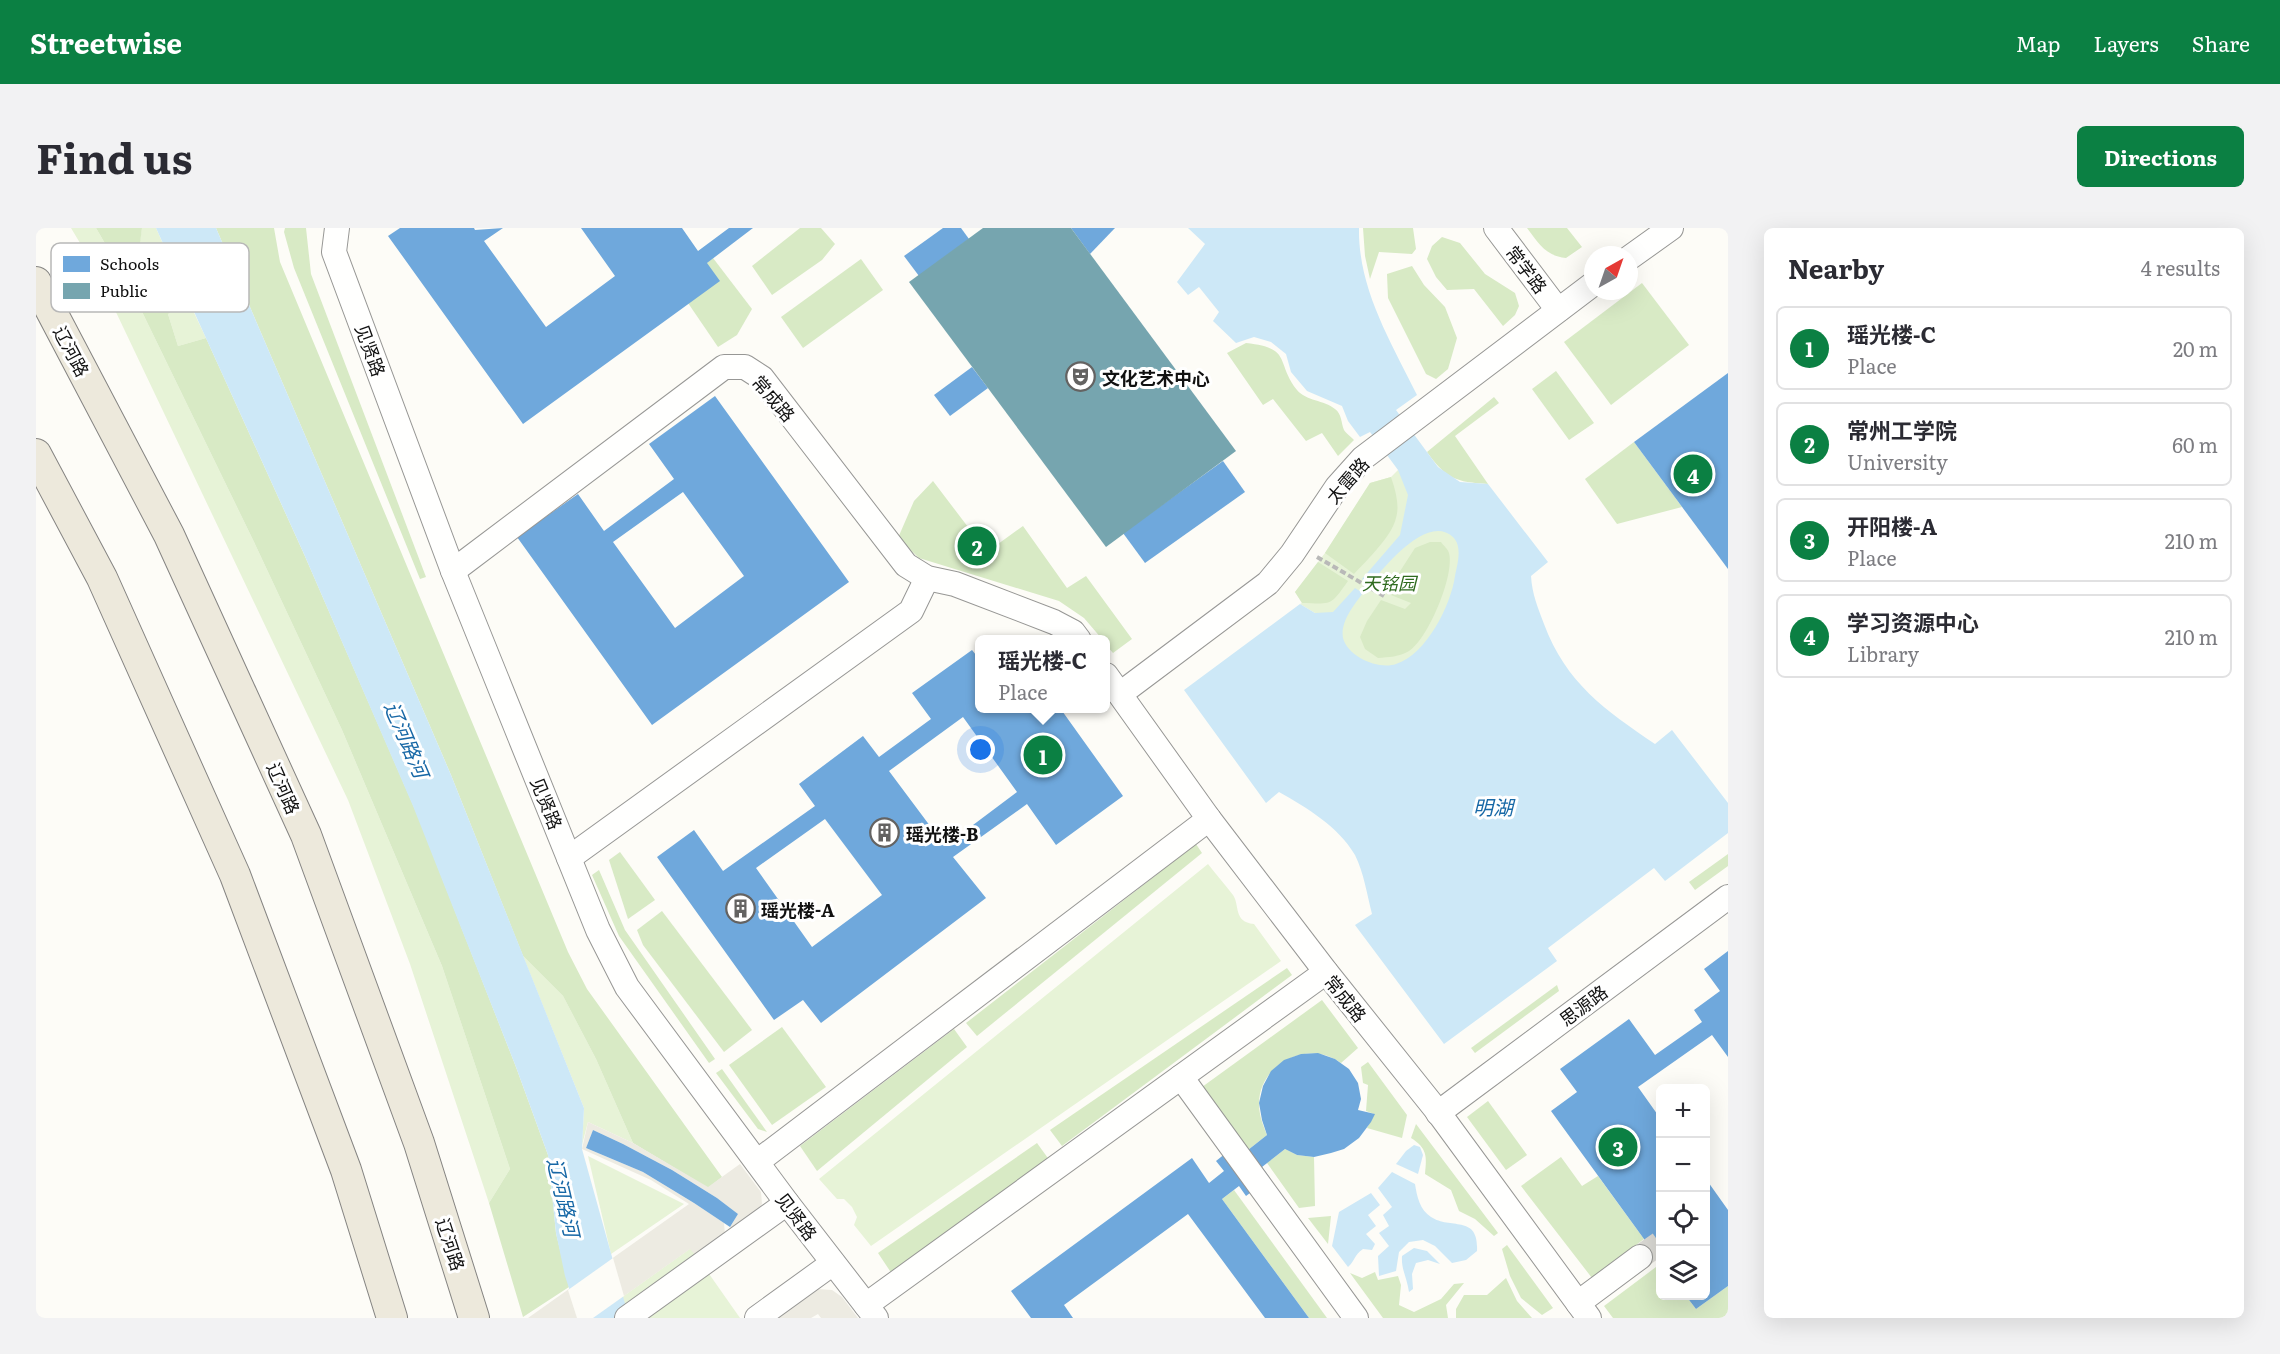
<!DOCTYPE html>
<html lang="en">
<head>
<meta charset="utf-8">
<style>
	:root { --surface:#fff; --page:#f2f2f3; --text:#2b2b33; --muted:#7c7c81; --line:#e1e1e2; --accent:#0b8043 }
	body { margin:0; font-family:Literata,"Noto Sans SC",serif; background:var(--page); color:var(--text) }
	.controls { position:absolute; right:18px; bottom:18px; display:grid; overflow:hidden; border-radius:9px; box-shadow:0 6px 24px #0002 }
	.controls button { width:54px; height:54px; display:grid; place-items:center; padding:0; border:0; border-bottom:2px solid var(--line); background:var(--surface); color:var(--text); font:30px sans-serif }
	.compass { position:absolute; left:1548px; top:18px; width:54px; height:54px; border-radius:50%; background:var(--surface); box-shadow:0 6px 24px #0002; rotate:40deg }
	.you { position:absolute; left:945px; top:522px; width:21px; height:21px; margin:-15px; border:4px solid #fff; border-radius:50%; background:#1a73e8; box-shadow:0 0 0 9px #1a73e833 }
	.badge { display:grid; place-items:center; width:39px; height:39px; border-radius:50%; background:var(--accent); color:#fff; font-size:20px; font-weight:700 }
	.pin { position:absolute; translate:-50% -50%; border:3px solid #fff; box-shadow:0 2px 6px #0006 }
	.popup { position:absolute; left:939px; top:407px; width:135px; height:78px; box-sizing:border-box; display:grid; place-content:center; border-radius:9px; background:var(--surface); filter:drop-shadow(0 2px 4px #0005); font-size:20px; white-space:nowrap; color:var(--muted) }
	.popup b { font-size:22px; color:var(--text) }
	.popup::after { content:''; position:absolute; left:50%; top:100%; margin-left:-12px; border:12px solid transparent; border-top-color:var(--surface) }
	.list { margin:0; padding:0; list-style:none }
	h2 { display:flex; justify-content:space-between; align-items:center; height:78px; margin:0; padding:0 24px; font-size:26px }
	h2 small { font-size:20px; font-weight:400; color:var(--muted) }
	.list li { display:grid; grid-template-columns:39px 1fr auto; gap:18px; align-items:center; box-sizing:border-box; height:84px; margin:0 12px 12px; padding:0 12px; border:2px solid var(--line); border-radius:9px }
	.list b { display:block; font-size:22px; white-space:nowrap }
	.list p { margin:0; font-size:20px; white-space:nowrap; color:var(--muted) }
	.list em { font-size:20px; font-style:normal; color:var(--muted) }
	.icon { flex:none; width:33px; height:33px; fill:none; stroke:currentColor; stroke-width:2; stroke-linecap:round; stroke-linejoin:round }
	.map { position:relative; flex:none; width:1692px; height:1090px; overflow:hidden; border-radius:9px }
	header { display:flex; align-items:center; gap:36px; box-sizing:border-box; height:84px; padding:0 30px; background:var(--accent); color:#fff }
	header strong { font-size:28px }
	nav { display:flex; gap:33px; margin-inline-start:auto; font-size:21px }
	.intro { display:flex; align-items:center; justify-content:space-between; box-sizing:border-box; height:144px; padding:0 36px }
	h1 { margin:0; font-size:42px }
	.button { padding:15px 27px; border-radius:9px; background:var(--accent); color:#fff; font-size:21px; font-weight:700 }
	main { display:flex; gap:36px; padding:0 36px }
	aside { flex:1; background:var(--surface); border-radius:9px; box-shadow:0 6px 24px #0002 }
	.map>svg:first-child { display:block }
	.green { fill:#e7f3d7 }
	.forest { fill:#d8eac5 }
	.plaza { fill:#edebe2 }
	.water { fill:#cde8f7 }
	.pier { fill:#fdfcf7 }
	.schools { fill:#6fa8dc; fill-rule:evenodd }
	.public { fill:#76a5af }
	.lines { fill:none; stroke-linecap:round; stroke-linejoin:round }
	.minor-tunnel { stroke:#dad9d4; stroke-width:24; stroke-dasharray:24 12; stroke-linecap:butt }
	.minor-casing { stroke:#979795; stroke-width:26 }
	.major-casing { stroke:#858482; stroke-width:32 }
	.path { stroke:#b9b9b8; stroke-width:4; stroke-dasharray:6 3; stroke-linecap:butt }
	.minor { stroke:#fffffe; stroke-width:24 }
	.major { stroke:#ede9dc; stroke-width:30 }
	.labels { text-anchor:middle; dominant-baseline:central; stroke-width:6; stroke-linejoin:round; paint-order:stroke }
	.street-label { font-size:18px; fill:#111; stroke:#fff }
	.poi-label { font-size:18px; font-weight:bold; fill:#111; stroke:#fff; text-anchor:start }
	.park-label { font-size:18px; font-style:italic; fill:#2f6b1f; stroke:#fff }
	.water-label { font-size:20px; font-style:italic; fill:#1768a6; stroke:#fff }
	.key { fill:#fff; stroke:#b8b8b8; stroke-width:1.5 }
	.key-label { font-size:16px; fill:#111 }
</style>
</head>
<body>
<header>
<strong>Streetwise</strong>
<nav><a>Map</a><a>Layers</a><a>Share</a></nav>
</header>
<div class="intro"><h1>Find us</h1><a class="button">Directions</a></div>
<main>
<div class="map">
<svg width="1692" height="1090" viewBox="0 0 1692 1090">
	<rect width="100%" height="100%" fill="#fdfcf7"/>
	<g class="green">
		<path d="M 35,0 L 60,0 L 92,55 L 218,314 L 306,502 L 406,738 L 474,941 L 453,975 L 374,736 L 312,572 L 59,40 Z"/>
		<path d="M 106,0 L 120,0 L 136,36 L 101,31 Z"/>
		<path d="M 153,74 L 170,110 L 142,118 L 132,86 Z"/>
		<path d="M 1362,242 L 1438,310 L 1394,427 L 1359,450 L 1318,433 L 1279,385 L 1264,376 L 1266,375 L 1259,364 L 1289,325 L 1334,255 L 1355,249 Z"/>
		<path d="M 1172,636 C 1180,646 1189,657 1197,667 C 1204,677 1197,694 1218,696 L 1245,733 L 835,1018 L 818,997 L 821,989 L 816,979 L 808,971 L 801,971 L 783,951 Z"/>
		<path d="M 487,728 L 527,768 L 560,831 L 597,915 L 552,894 L 546,917 L 548,880 Z"/>
		<path d="M 552,928 L 648,976 L 575,1026 Z"/>
		<path d="M 655,1020 L 661,1029 L 577,1090 L 557,1090 Z"/>
		<path d="M 671,1043 L 704,1090 L 607,1090 Z"/>
	</g>
	<g class="forest">
		<path d="M 60,0 L 106,0 L 102,31 L 136,36 L 153,74 L 132,86 L 142,118 L 170,110 L 268,326 L 381,586 L 480,839 L 512,927 L 520,1005 L 533,1059 L 487,1089 L 453,975 L 474,941 L 406,738 L 306,502 L 218,314 L 92,55 Z"/>
		<path d="M 180,0 L 238,0 L 244,34 L 532,724 L 551,761 L 686,949 L 672,960 L 597,915 L 560,831 L 527,768 L 487,728 L 415,547 Z"/>
		<path d="M 249,0 L 270,0 L 275,46 L 390,349 L 384,351 L 258,40 L 248,4 Z"/>
		<path d="M 764,0 L 785,0 L 799,16 L 786,32 L 736,67 L 716,38 Z"/>
		<path d="M 1327,0 L 1377,0 L 1380,21 L 1376,26 L 1343,24 L 1334,51 L 1329,28 Z"/>
		<path d="M 1491,0 L 1531,0 L 1546,19 L 1530,30 C 1510,28 1503,16 1491,0 Z"/>
		<path d="M 1406,9 L 1424,15 L 1449,46 L 1479,65 L 1483,78 L 1479,87 L 1467,98 L 1438,61 L 1411,62 L 1400,49 L 1391,31 L 1396,18 Z"/>
		<path d="M 677,30 L 716,81 L 701,107 L 682,119 L 652,75 L 671,35 Z"/>
		<path d="M 825,31 L 847,62 L 767,120 L 745,89 Z"/>
		<path d="M 1376,38 L 1388,57 L 1409,79 L 1421,110 L 1412,141 L 1400,151 L 1390,146 L 1352,70 L 1351,46 Z"/>
		<path d="M 1606,55 L 1653,117 L 1575,177 L 1528,114 Z"/>
		<path d="M 1210,115 C 1257,120 1239,134 1261,162 C 1270,173 1288,172 1299,181 C 1306,186 1305,195 1308,202 C 1310,205 1315,209 1318,212 L 1302,228 L 1286,205 L 1270,213 L 1237,171 L 1227,177 L 1191,125 Z"/>
		<path d="M 1520,143 L 1558,195 L 1533,212 L 1496,161 Z"/>
		<path d="M 1458,169 L 1463,175 L 1419,208 L 1452,256 C 1420,254 1410,251 1391,224 Z"/>
		<path d="M 1598,214 L 1646,279 L 1581,296 L 1549,251 Z"/>
		<path d="M 1355,249 C 1359,261 1364,277 1360,290 C 1356,308 1331,332 1318,346 L 1289,325 L 1334,255 Z"/>
		<path d="M 897,253 L 951,324 L 987,298 L 1031,360 L 1050,348 L 1096,411 L 1077,425 L 1070,417 L 1070,412 L 1066,411 L 1048,390 L 1023,373 L 883,330 L 862,310 L 878,273 Z"/>
		<path d="M 1394,314 L 1405,314 C 1407,317 1412,321 1413,325 C 1419,347 1392,411 1373,423 C 1363,429 1353,429 1342,430 L 1329,421 L 1324,409 L 1331,393 L 1345,372 L 1369,381 L 1375,375 L 1350,365 L 1379,320 Z"/>
		<path d="M 1282,334 L 1312,353 C 1294,378 1297,376 1266,375 L 1259,364 Z"/>
		<path d="M 1160,616 L 1166,625 L 941,808 L 930,795 Z"/>
		<path d="M 584,624 L 619,672 L 592,691 L 573,632 Z"/>
		<path d="M 1692,626 L 1692,638 L 1659,662 L 1653,654 Z"/>
		<path d="M 563,642 L 589,702 L 679,831 L 673,835 L 583,708 L 556,647 Z"/>
		<path d="M 626,683 L 716,802 L 688,824 L 607,717 L 601,702 Z"/>
		<path d="M 1251,740 L 1256,747 L 1026,918 L 1014,902 Z"/>
		<path d="M 1521,757 L 1523,763 L 1439,825 L 1435,820 Z"/>
		<path d="M 1286,772 L 1322,820 L 1305,835 C 1273,811 1223,835 1223,876 C 1223,887 1227,897 1231,907 L 1212,922 L 1166,859 Z"/>
		<path d="M 746,799 L 790,859 L 736,897 L 693,837 Z"/>
		<path d="M 918,801 L 931,819 L 781,943 L 764,918 Z"/>
		<path d="M 1332,834 L 1371,887 L 1366,910 L 1331,900 L 1338,886 L 1330,883 L 1332,857 L 1327,855 L 1325,839 Z"/>
		<path d="M 686,841 L 731,904 L 722,901 L 680,845 Z"/>
		<path d="M 1452,873 L 1491,927 L 1470,942 L 1431,889 Z"/>
		<path d="M 1380,896 L 1462,1005 L 1458,1008 L 1439,991 L 1423,983 L 1415,962 L 1389,946 C 1391,928 1391,920 1375,910 Z"/>
		<path d="M 1001,915 L 1014,933 L 856,1046 L 842,1025 Z"/>
		<path d="M 1249,921 L 1261,927 L 1278,929 L 1279,978 L 1263,980 L 1231,935 Z"/>
		<path d="M 1525,929 L 1546,958 L 1562,948 L 1608,1011 L 1556,1050 L 1485,958 Z"/>
		<path d="M 1198,962 L 1291,1090 L 1273,1090 L 1186,971 Z"/>
		<path d="M 1295,988 L 1292,1016 L 1272,990 Z"/>
		<path d="M 1471,1017 L 1517,1080 L 1506,1087 L 1485,1070 L 1474,1048 L 1466,1021 Z"/>
		<path d="M 1624,1036 L 1624,1068 L 1650,1068 L 1660,1081 L 1692,1058 L 1692,1090 L 1577,1090 L 1568,1078 Z"/>
		<path d="M 1339,1044 L 1342,1052 L 1362,1048 L 1365,1057 L 1363,1077 L 1378,1084 L 1405,1071 L 1418,1056 L 1428,1055 L 1410,1077 L 1412,1090 L 1347,1090 L 1314,1045 L 1326,1050 Z"/>
		<path d="M 1470,1050 L 1481,1073 L 1496,1090 L 1420,1090 L 1420,1081 L 1428,1067 L 1451,1067 Z"/>
	</g>
	<g class="plaza">
		<path d="M 552,894 L 597,915 L 672,959 L 704,936 L 725,964 L 726,976 L 720,984 L 696,1002 L 694,999 L 702,986 L 681,970 L 636,942 L 587,916 L 557,902 L 550,920 L 607,944 L 658,975 L 688,995 L 689,1007 L 661,1029 L 654,1021 L 557,1090 L 492,1090 L 653,976 L 615,952 L 546,921 Z"/>
		<path d="M 781,1061 L 796,1062 L 806,1069 L 822,1090 L 785,1090 L 782,1086 L 775,1090 L 737,1090 Z"/>
	</g>
	<g class="water">
		<path d="M 120,0 L 180,0 L 415,547 L 548,880 L 546,921 L 593,1090 L 543,1090 L 529,1048 L 520,1005 L 512,927 L 480,839 L 377,578 L 268,326 Z"/>
		<path d="M 1152,0 L 1323,0 C 1322,61 1355,114 1381,167 L 1360,182 L 1402,239 L 1424,254 L 1452,256 L 1512,334 L 1495,348 C 1496,366 1502,380 1508,396 C 1530,455 1569,482 1619,516 L 1636,502 L 1692,575 L 1692,605 L 1629,653 L 1618,640 L 1512,720 L 1521,733 L 1408,816 L 1319,697 L 1336,686 C 1331,667 1328,645 1319,627 C 1302,598 1271,580 1243,564 L 1230,575 L 1148,462 L 1264,376 L 1279,385 L 1297,384 L 1319,360 L 1327,365 C 1318,377 1304,394 1307,410 C 1312,429 1343,442 1360,436 C 1390,427 1415,377 1419,348 C 1421,337 1427,319 1417,309 C 1391,285 1347,340 1334,357 L 1326,351 L 1364,307 L 1372,267 L 1362,242 L 1334,204 L 1324,209 L 1312,193 L 1306,178 L 1271,163 L 1255,144 L 1250,126 L 1235,114 L 1218,109 L 1200,115 L 1177,93 L 1183,84 L 1163,59 L 1152,67 L 1141,54 L 1169,16 Z"/>
		<path d="M 1378,917 L 1384,919 L 1387,927 L 1382,946 L 1360,936 L 1370,923 Z"/>
		<path d="M 1356,944 L 1379,956 C 1381,969 1384,982 1395,989 C 1415,1002 1443,986 1441,1023 L 1430,1032 L 1416,1035 L 1399,1018 L 1387,1012 L 1373,1014 L 1363,1024 L 1360,1043 L 1343,1048 L 1342,1028 L 1353,1018 L 1343,1005 L 1353,998 L 1347,987 L 1356,979 L 1342,960 Z"/>
		<path d="M 1335,965 L 1344,977 L 1332,987 L 1340,998 L 1330,1006 L 1339,1016 L 1336,1022 L 1327,1021 C 1318,1027 1319,1033 1312,1039 L 1296,1018 L 1303,984 Z"/>
		<path d="M 1378,1020 L 1391,1023 L 1404,1036 L 1392,1032 L 1380,1035 L 1376,1046 L 1377,1061 L 1373,1064 C 1371,1050 1365,1041 1366,1028 Z"/>
	</g>
	<path class="pier" d="M 577,1030 L 588,1068 L 557,1090 L 541,1090 L 532,1062 Z"/>
	<g class="schools">
		<path d="M 364,0 L 438,0 L 439,2 L 467,0 L 448,13 L 510,99 L 579,48 L 545,0 L 646,0 L 662,23 L 693,0 L 717,0 L 671,35 L 684,53 L 487,196 L 352,8 Z"/>
		<path d="M 907,0 L 925,0 L 933,11 L 883,48 L 868,28 Z"/>
		<path d="M 1035,0 L 1079,0 L 1054,26 Z"/>
		<path d="M 936,139 L 952,160 L 914,188 L 898,167 Z"/>
		<path d="M 1692,145 L 1692,341 L 1598,214 Z"/>
		<path d="M 679,168 L 813,354 L 616,497 L 481,309 L 542,266 L 568,303 L 638,251 L 613,216 ZM 647,264 L 708,348 L 639,400 L 577,314 Z"/>
		<path d="M 1187,233 L 1209,264 L 1109,335 L 1087,305 Z"/>
		<path d="M 936,422 L 944,432 L 944,480 L 1024,480 L 1087,568 L 1020,617 L 991,576 L 917,629 L 950,670 L 785,795 L 767,772 L 738,792 L 621,629 L 658,602 L 687,643 L 779,578 L 763,556 L 827,508 L 843,529 L 895,491 L 876,465 ZM 927,489 L 981,564 L 909,618 L 853,543 ZM 789,591 L 846,667 L 776,719 L 720,640 Z"/>
		<path d="M 1692,723 L 1692,829 L 1676,807 L 1602,859 L 1624,890 L 1624,1033 L 1515,883 L 1541,864 L 1524,841 L 1593,791 L 1619,827 L 1666,794 L 1658,782 L 1684,763 L 1668,741 Z"/>
		<path d="M 1282,825 L 1299,831 L 1313,841 L 1322,855 L 1325,871 L 1322,882 L 1339,886 L 1335,894 L 1323,910 L 1308,921 L 1295,925 L 1278,929 L 1261,927 L 1249,921 L 1226,939 L 1234,950 L 1210,968 L 1203,958 L 1186,971 L 1273,1090 L 1229,1090 L 1152,986 L 1028,1077 L 1037,1090 L 995,1090 L 975,1063 L 1156,930 L 1173,955 L 1188,943 L 1180,933 L 1205,913 L 1212,922 L 1231,907 L 1226,892 L 1223,875 L 1227,858 L 1235,843 L 1248,832 L 1265,826 Z"/>
		<path d="M 557,902 L 587,916 L 636,942 L 681,970 L 702,986 L 694,999 L 658,975 L 607,944 L 550,920 Z"/>
		<path d="M 1670,951 L 1692,982 L 1692,1058 L 1660,1081 L 1650,1068 L 1670,1068 Z"/>
	</g>
	<path class="public" d="M 947,0 L 1035,0 L 1200,223 L 1070,319 L 873,54 Z"/>
	<g class="lines">
		<path class="minor-tunnel" d="M 1604,1029 L 1624,1015"/>
		<defs>
			<g id="minor">
				<path d="M 301,0 L 298,24 L 417,343 L 562,702 L 591,759 L 751,975 L 840,1090"/>
				<path d="M 1460,0 L 1522,82"/>
				<path d="M 1593,30 L 1635,0"/>
				<path d="M 417,343 L 688,139 L 709,139 L 726,150 L 870,337 L 891,350 L 919,356 L 1018,394 L 1037,404 L 1043,412"/>
				<path d="M 1070,447 L 1173,591 L 1290,744 L 1402,884 L 1553,1090"/>
				<path d="M 1084,466 L 1232,355 L 1256,326 L 1301,259 L 1327,230 L 1557,56"/>
				<path d="M 533,630 L 875,383 L 891,350"/>
				<path d="M 1145,849 L 1320,1090"/>
				<path d="M 1402,885 L 1692,669"/>
				<path d="M 721,934 L 1173,591"/>
				<path d="M 1542,1075 L 1604,1029"/>
				<path d="M 830,1077 L 1290,744"/>
				<path d="M 591,1090 L 751,975"/>
				<path d="M 721,1090 L 797,1035"/>
			</g>
			<g id="major">
				<path d="M 0,54 L 133,307 L 270,607 L 383,915 L 438,1090"/>
				<path d="M 0,226 L 66,350 L 199,647 L 310,942 L 356,1090"/>
			</g>
		</defs>
		<use href="#minor" class="minor-casing"/>
		<use href="#major" class="major-casing"/>
		<path class="path" d="M 1281,329 L 1348,368"/>
		<use href="#minor" class="minor"/>
		<use href="#major" class="major"/>
	</g>
	<defs>
		<symbol id="theatre-ring" viewBox="-11 -11 22 22"><circle r="9.5" fill="#fff" stroke="#646362" stroke-width="1.5"/><path d="M-5-5.5Q0-4 5-5.5V0Q5 5 0 6Q-5 5-5 0ZM-3.3-2.5H-1v1.5H-3.3ZM1-2.5H3.3v1.5H1ZM-2.8 1Q0 5.5 2.8 1Z" fill="#646362"/></symbol>
		<symbol id="building-ring" viewBox="-11 -11 22 22"><circle r="9.5" fill="#fff" stroke="#646362" stroke-width="1.5"/><path d="M-4-6H4V6H1V3H-1V6H-4ZM-2.5-4.3h1.7v1.8h-1.7ZM.8-4.3h1.7v1.8H.8ZM-2.5-1h1.7V.8h-1.7ZM.8-1h1.7V.8H.8Z" fill="#646362"/></symbol>
	</defs>
	<g fill-rule="evenodd">
		<use href="#theatre-ring" x="1028" y="132" width="33" height="33"/>
		<use href="#building-ring" x="832" y="588" width="33" height="33"/>
		<use href="#building-ring" x="688" y="664" width="33" height="33"/>
	</g>
	<g class="labels">
		<g class="street-label">
			<text transform="translate(1491 41) rotate(53)">常学路</text>
			<text transform="translate(335 122) rotate(70)">见贤路</text>
			<text transform="translate(36 123) rotate(62)">辽河路</text>
			<text transform="translate(738 170) rotate(49)">常成路</text>
			<text transform="translate(1311 252) rotate(-49)">太雷路</text>
			<text transform="translate(248 560) rotate(66)">辽河路</text>
			<text transform="translate(511 575) rotate(68)">见贤路</text>
			<text transform="translate(1310 770) rotate(51)">常成路</text>
			<text transform="translate(1547 777) rotate(-37)">思源路</text>
			<text transform="translate(761 988) rotate(53)">见贤路</text>
			<text transform="translate(415 1016) rotate(72)">辽河路</text>
		</g>
		<g class="poi-label">
			<text x="1066" y="149">文化艺术中心</text>
			<text x="870" y="605">瑶光楼-B</text>
			<text x="725" y="681">瑶光楼-A</text>
		</g>
		<g class="park-label">
			<text x="1353" y="354">天铭园</text>
		</g>
		<g class="water-label">
			<text transform="translate(372 511) rotate(67)">辽河路河</text>
			<text x="1457" y="578">明湖</text>
			<text transform="translate(529 969) rotate(77)">辽河路河</text>
		</g>
	</g>
	<rect x="15" y="15" width="198" height="69" rx="9" class="key"/>
	<rect x="27" y="28" width="27" height="16" fill="#6fa8dc"/>
	<rect x="27" y="55" width="27" height="16" fill="#76a5af"/>
	<g class="key-label">
		<text x="64" y="42">Schools</text>
		<text x="64" y="69">Public</text>
	</g>
</svg>
<div class="controls">
<button>+</button>
<button>−</button>
<button><svg class="icon" aria-label="locate" viewBox="0 0 24 24"><circle cx="12" cy="12" r="6"/><path d="M12 2v4M12 18v4M2 12h4M18 12h4"/></svg></button>
<button><svg class="icon" aria-label="layers" viewBox="0 0 24 24"><path d="M12 4l9 5-9 5-9-5zM3 14l9 5 9-5"/></svg></button>
</div>
<svg class="compass" viewBox="-18 -18 36 36"><path d="M0-13l5 13h-10z" fill="#e53935"/><path d="M0 13l5-13h-10z" fill="#7c7c81"/></svg>
<div class="you"></div>
<div class="pin badge" style="left:1007px;top:527px">1</div>
<div class="popup"><b>瑶光楼-C</b>Place</div>
<div class="pin badge" style="left:941px;top:318px">2</div>
<div class="pin badge" style="left:1582px;top:919px">3</div>
<div class="pin badge" style="left:1657px;top:246px">4</div>
</div>
<aside>
<h2>Nearby<small>4 results</small></h2>
<ul class="list">
<li><span class="badge">1</span><div><b>瑶光楼-C</b><p>Place</p></div><em>20 m</em></li>
<li><span class="badge">2</span><div><b>常州工学院</b><p>University</p></div><em>60 m</em></li>
<li><span class="badge">3</span><div><b>开阳楼-A</b><p>Place</p></div><em>210 m</em></li>
<li><span class="badge">4</span><div><b>学习资源中心</b><p>Library</p></div><em>210 m</em></li>
</ul>
</aside>
</main>
</body>
</html>
